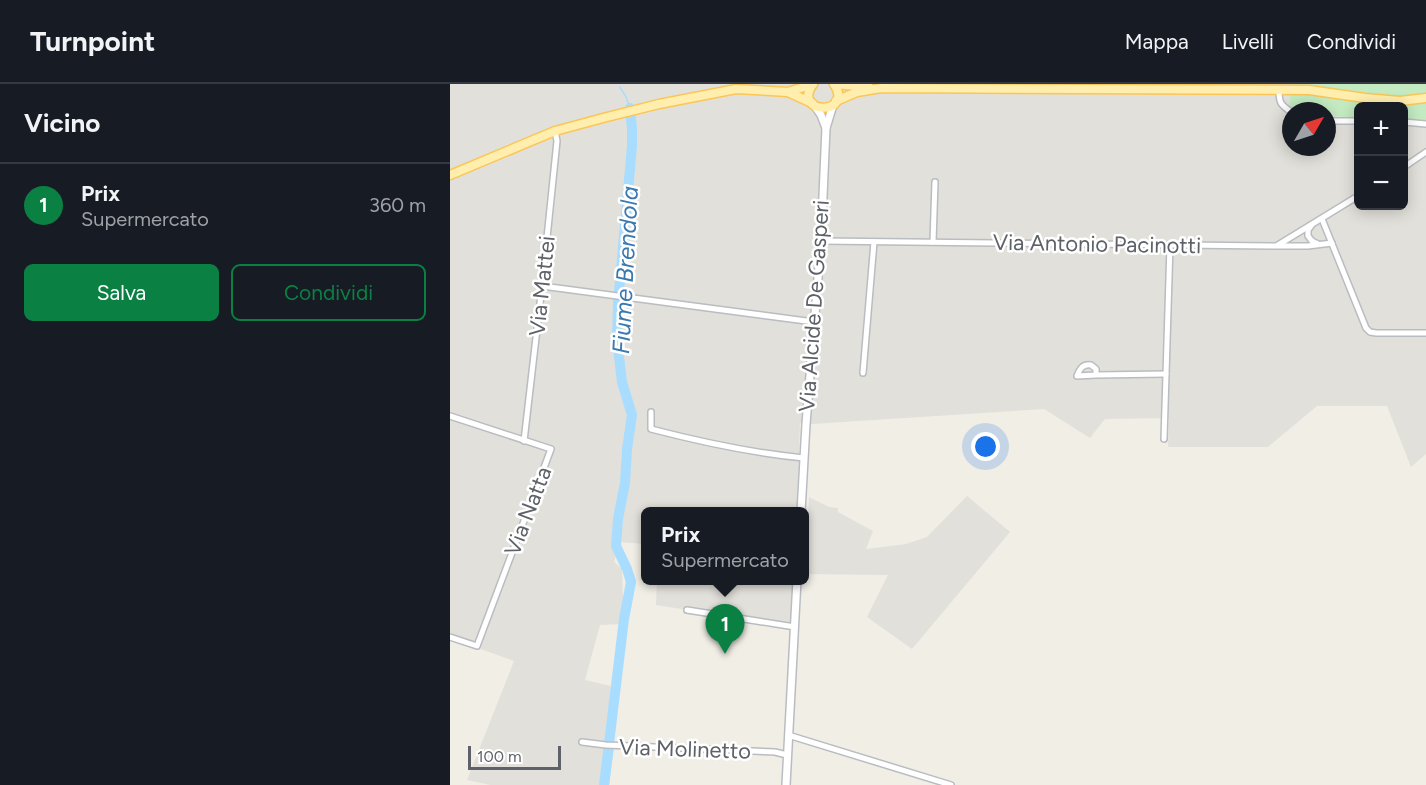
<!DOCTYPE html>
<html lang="it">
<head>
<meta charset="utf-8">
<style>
	:root { --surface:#171b24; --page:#20242c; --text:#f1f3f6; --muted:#9ea1a6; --line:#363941; --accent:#0b8043 }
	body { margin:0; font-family:Figtree,sans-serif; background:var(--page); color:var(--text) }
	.controls { position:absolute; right:18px; top:18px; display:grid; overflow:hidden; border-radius:9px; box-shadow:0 3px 15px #0003 }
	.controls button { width:54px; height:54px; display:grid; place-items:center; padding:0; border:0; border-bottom:2px solid var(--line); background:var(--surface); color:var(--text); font:30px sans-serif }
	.compass { position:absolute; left:832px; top:18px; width:54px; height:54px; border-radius:50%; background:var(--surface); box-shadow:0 3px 15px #0003; rotate:51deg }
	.scale { position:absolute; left:18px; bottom:15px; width:93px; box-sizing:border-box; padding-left:6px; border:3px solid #5e6268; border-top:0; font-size:16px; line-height:21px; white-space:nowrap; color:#5e6268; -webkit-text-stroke:4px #fff; paint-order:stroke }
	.you { position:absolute; left:536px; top:363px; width:21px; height:21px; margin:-15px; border:4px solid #fff; border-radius:50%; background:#1a73e8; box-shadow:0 0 0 9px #1a73e833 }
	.badge { display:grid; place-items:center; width:39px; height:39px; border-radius:50%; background:var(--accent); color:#fff; font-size:20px; font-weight:700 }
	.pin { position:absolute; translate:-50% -50px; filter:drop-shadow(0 2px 3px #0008) }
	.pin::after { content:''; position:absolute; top:32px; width:21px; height:18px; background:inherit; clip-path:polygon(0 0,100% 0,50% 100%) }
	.popup { position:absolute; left:191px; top:423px; width:168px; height:78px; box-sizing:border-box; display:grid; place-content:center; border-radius:9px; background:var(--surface); filter:drop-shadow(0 2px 4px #0005); font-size:20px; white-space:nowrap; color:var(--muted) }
	.popup b { font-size:22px; color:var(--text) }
	.popup::after { content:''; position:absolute; left:50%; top:100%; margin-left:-12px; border:12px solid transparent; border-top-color:var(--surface) }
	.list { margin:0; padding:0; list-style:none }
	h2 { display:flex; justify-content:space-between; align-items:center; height:78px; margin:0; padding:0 24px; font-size:26px }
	h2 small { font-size:20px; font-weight:400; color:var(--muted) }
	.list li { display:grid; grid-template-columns:39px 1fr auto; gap:18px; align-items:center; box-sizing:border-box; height:84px; padding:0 24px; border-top:2px solid var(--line) }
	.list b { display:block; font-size:22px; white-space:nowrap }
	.list p { margin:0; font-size:20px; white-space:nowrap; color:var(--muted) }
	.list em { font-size:20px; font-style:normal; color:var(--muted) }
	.actions { display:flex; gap:12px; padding:18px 24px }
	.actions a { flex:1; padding:14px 0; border:2px solid var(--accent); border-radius:9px; text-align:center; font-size:21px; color:var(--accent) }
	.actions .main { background:var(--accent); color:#fff }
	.map { position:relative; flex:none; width:976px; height:701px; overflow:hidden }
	header { display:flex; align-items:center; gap:36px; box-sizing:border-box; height:84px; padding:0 30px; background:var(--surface); border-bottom:2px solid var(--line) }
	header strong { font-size:28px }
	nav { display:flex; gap:33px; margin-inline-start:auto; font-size:21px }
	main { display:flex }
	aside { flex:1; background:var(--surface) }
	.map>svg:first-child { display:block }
	.industrial { fill:#e2e0da }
	.green { fill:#c3eac1 }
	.water { fill:#a8ddff }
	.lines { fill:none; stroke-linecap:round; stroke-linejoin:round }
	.stream { stroke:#a8ddff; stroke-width:1.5 }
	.river { stroke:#a8ddff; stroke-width:10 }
	.street-casing { stroke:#b9bcc1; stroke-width:8 }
	.secondary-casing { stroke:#b9bdc3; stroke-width:10 }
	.primary-casing { stroke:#fbc655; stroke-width:11 }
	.street { stroke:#fff; stroke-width:5 }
	.secondary { stroke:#fff; stroke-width:7 }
	.primary { stroke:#ffeead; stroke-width:8 }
	.labels { text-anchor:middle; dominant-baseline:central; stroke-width:5; stroke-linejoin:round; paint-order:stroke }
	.street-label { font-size:22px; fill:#5e6268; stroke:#fff }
	.water-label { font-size:24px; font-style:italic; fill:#3a78b0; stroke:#fff }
</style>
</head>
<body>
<header>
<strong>Turnpoint</strong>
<nav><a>Mappa</a><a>Livelli</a><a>Condividi</a></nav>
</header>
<main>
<aside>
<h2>Vicino<small></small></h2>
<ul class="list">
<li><span class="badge">1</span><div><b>Prix</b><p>Supermercato</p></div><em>360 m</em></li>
</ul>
<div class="actions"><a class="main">Salva</a><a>Condividi</a></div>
</aside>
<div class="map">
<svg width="976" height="701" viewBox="0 0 976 701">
	<rect width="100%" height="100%" fill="#f1eee6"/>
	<g class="industrial">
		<path d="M 0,0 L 840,0 L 840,25 L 851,27 L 841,27 L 841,63 L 877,63 L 877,31 L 908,35 L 908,122 L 954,122 L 954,36 L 976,39 L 976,370 L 961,383 L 937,322 L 867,322 L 818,363 L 718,363 L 719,334 L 655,335 L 640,354 L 594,325 L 362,340 L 350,339 L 347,427 L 196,428 L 195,460 L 170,458 L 164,478 L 172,485 L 174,540 L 150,541 L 135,596 L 161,602 L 151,701 L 40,701 L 17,696 L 64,577 L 0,554 Z"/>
		<path d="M 517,412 L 560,448 L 462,565 L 417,533 L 438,491 L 355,490 L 359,413 L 379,423 L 388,424 L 388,428 L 423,447 L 416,465 L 456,460 L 477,453 Z"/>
		<path d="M 207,497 L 344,497 L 341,542 L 206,521 Z"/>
	</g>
	<path class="green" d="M 840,0 L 976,0 L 976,39 L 954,36 L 954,22 L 908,22 L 908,35 L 877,31 L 877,27 L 851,27 L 840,25 Z"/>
	<path class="water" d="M 155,663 L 164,663 L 159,701 L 151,701 Z"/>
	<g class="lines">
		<path class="stream" d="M 170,3 L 176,13 L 180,24"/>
		<path class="river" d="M 154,701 L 174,535 L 181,498 L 177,485 L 166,462 L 168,435 L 175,399 L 177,365 L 182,331 L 172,298 L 167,256 L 168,219 L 182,62 L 182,45 L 180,24"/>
		<defs>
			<g id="street">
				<path d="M 829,5 C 829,19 830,20 841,28"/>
				<path d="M 877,37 L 908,37"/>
				<path d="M 954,38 L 976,40"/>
				<path d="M 954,83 L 976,68"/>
				<path d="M 872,135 L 916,244 L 920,248 L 926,249 L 976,249"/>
				<path d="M 861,142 L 858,146 L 858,152 L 862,157 L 868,160"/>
				<path d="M 371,157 L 827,162 L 858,162 L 882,159"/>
				<path d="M 483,158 L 485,98"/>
				<path d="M 828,161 L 908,112"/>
				<path d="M 92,202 L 364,238"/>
				<path d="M 413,289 L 424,158"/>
				<path d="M 646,291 L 627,292 C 630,284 633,280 641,281 L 646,285 L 646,291 L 716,290"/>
				<path d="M 201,328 L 201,345 C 251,358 302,369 354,374"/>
				<path d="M 0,332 L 101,365 L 27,562 L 0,553"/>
				<path d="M 714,355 L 720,161"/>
				<path d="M 74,357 L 92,202 L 107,57 L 105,47"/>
				<path d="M 237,526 L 345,543"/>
				<path d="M 338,651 L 501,701"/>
				<path d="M 132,658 L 156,661 L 325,668 L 337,671"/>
			</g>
			<g id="secondary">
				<path d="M 376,44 L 383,21"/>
				<path d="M 351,428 L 356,340 L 371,157 L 376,44 L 371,31 L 364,21"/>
				<path d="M 336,701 L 347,496"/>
			</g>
			<g id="primary">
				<path d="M 363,0 C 341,31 405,32 384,0"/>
				<path d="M 384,0 L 419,3"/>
				<path d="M 338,8 L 362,19"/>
				<path d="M 386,17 L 407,8 L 431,4 L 859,6 L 915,14 L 950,17 L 976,14"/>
				<path d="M 0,91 L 105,47 L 153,34 L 209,20 L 286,5 L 338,8 L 363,0"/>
			</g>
		</defs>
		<use href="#street" class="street-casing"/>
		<use href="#secondary" class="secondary-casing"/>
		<use href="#primary" class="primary-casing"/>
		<use href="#street" class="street"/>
		<use href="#secondary" class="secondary"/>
		<use href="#primary" class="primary"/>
	</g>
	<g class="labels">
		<g class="street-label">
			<text transform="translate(647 160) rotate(1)">Via Antonio Pacinotti</text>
			<text transform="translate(92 202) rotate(-84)">Via Mattei</text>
			<text transform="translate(364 222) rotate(-86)">Via Alcide De Gasperi</text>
			<text transform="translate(78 427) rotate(-69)">Via Natta</text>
			<text transform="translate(235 665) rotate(2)">Via Molinetto</text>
		</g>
		<g class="water-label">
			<text transform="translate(175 186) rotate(-87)">Fiume Brendola</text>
		</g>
	</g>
</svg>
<div class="controls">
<button>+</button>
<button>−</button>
</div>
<svg class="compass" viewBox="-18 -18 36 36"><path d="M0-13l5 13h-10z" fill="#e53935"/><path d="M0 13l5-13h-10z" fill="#9ea1a6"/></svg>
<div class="scale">100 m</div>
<div class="you"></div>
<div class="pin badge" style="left:275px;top:570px">1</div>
<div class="popup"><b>Prix</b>Supermercato</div>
</div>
</main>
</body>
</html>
